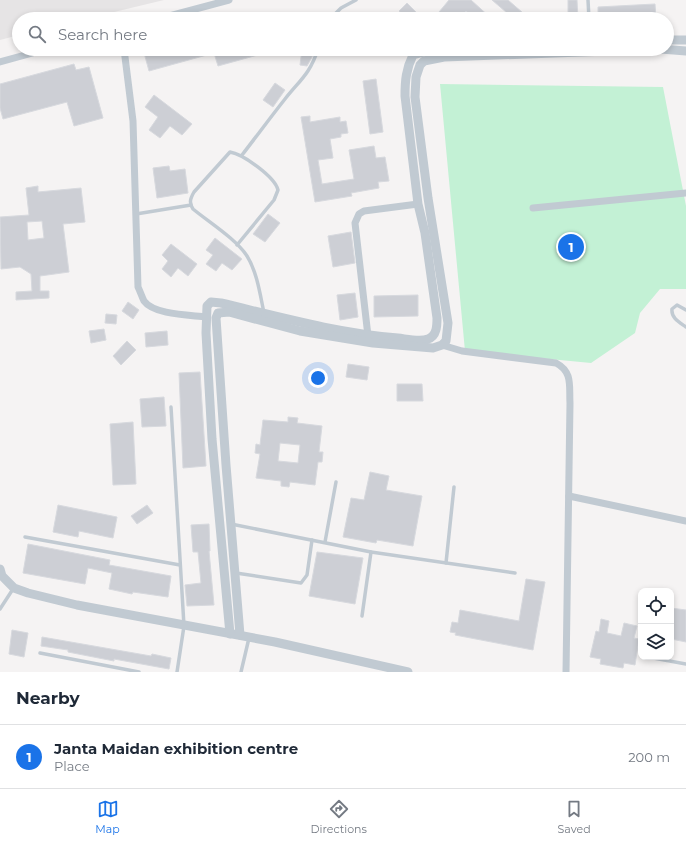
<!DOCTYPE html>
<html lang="en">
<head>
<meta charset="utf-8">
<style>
	:root { --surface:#fff; --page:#f2f2f3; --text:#1f2937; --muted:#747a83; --line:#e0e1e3; --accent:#1a73e8 }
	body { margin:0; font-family:Montserrat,sans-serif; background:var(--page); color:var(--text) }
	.controls { position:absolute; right:12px; bottom:12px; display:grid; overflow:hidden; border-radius:8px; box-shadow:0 2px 6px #0003 }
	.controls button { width:36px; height:36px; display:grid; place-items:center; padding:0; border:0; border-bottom:1px solid var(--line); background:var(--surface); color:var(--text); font:20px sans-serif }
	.you { position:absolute; left:318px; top:378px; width:14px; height:14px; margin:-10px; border:3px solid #fff; border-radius:50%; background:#1a73e8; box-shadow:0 0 0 6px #1a73e833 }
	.badge { display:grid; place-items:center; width:26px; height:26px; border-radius:50%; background:var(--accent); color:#fff; font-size:13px; font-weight:700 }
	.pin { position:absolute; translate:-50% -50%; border:2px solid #fff; box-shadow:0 1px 4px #0006 }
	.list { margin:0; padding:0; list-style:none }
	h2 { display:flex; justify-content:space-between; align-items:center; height:52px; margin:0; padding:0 16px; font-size:17px }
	h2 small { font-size:13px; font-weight:400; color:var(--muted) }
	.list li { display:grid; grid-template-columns:26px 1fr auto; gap:12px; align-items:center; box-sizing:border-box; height:64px; padding:0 16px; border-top:1px solid var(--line) }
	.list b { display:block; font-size:15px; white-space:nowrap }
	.list p { margin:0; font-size:13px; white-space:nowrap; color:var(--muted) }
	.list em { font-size:13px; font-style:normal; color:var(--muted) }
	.icon { flex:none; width:22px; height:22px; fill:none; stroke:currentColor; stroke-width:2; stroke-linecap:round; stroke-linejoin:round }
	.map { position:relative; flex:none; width:686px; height:672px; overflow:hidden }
	.search { position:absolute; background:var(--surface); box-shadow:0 2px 6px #0003; left:12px; right:12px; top:12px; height:44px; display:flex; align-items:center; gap:10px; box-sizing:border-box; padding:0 14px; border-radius:22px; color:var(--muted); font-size:15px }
	.sheet { height:116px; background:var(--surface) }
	nav { display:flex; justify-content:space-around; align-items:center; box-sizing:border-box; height:56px; border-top:1px solid var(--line); background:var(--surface); font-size:11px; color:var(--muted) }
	nav a { display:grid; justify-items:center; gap:2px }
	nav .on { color:var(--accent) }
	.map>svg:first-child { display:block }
	.education { fill:#e6e4e5 }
	.green { fill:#c3f1d5 }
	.building { fill:#cdcfd5; stroke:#d7d9de; fill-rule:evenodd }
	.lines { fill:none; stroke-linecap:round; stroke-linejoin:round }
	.service { stroke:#c1cad2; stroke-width:3.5 }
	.minor { stroke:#c1cad2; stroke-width:7 }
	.tertiary { stroke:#c1cad2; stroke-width:9 }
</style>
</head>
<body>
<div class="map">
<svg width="686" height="672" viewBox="0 0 686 672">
	<rect width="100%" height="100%" fill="#f5f3f3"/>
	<path class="education" d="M 0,0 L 164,0 L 85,19 L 19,19 L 19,35 L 0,40 Z"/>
	<path class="green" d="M 440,84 L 663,87 L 686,206 L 686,289 L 660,289 L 640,313 L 635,333 L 591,363 L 465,351 Z"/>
	<g class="building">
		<path d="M 449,0 L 471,0 L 492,19 L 475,19 L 466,11 L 460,19 L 447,19 L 439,12 Z"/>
		<path d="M 492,0 L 508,0 L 530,19 L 514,19 Z"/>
		<path d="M 568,0 L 577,0 L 578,19 L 568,19 Z"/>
		<path d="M 407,3 L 423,19 L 408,19 L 399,11 Z"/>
		<path d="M 655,4 L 656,18 L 598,19 L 598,7 Z"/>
		<path d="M 143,49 L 272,49 L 272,51 L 218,66 L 214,53 L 149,71 Z"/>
		<path d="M 302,49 L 313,49 L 312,57 L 307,66 L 300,65 Z"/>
		<path d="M 74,64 L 76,70 L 89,67 L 103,118 L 74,126 L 67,102 L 3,119 L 0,108 L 0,84 Z"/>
		<path d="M 376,79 L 383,132 L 370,134 L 363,81 Z"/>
		<path d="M 275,83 L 285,90 L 273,107 L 263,100 Z"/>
		<path d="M 154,95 L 192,124 L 182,135 L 170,126 L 160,138 L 149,130 L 158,117 L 145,107 Z"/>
		<path d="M 310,116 L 310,122 L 340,117 L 340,122 L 346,121 L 348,133 L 341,134 L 341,137 L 330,139 L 333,158 L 318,160 L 322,184 L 354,179 L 349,150 L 374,146 L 376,158 L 385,157 L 389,181 L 378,182 L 379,188 L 351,193 L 352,196 L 315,202 L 301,117 Z"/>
		<path d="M 169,166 L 170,171 L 185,169 L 188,193 L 157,198 L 153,168 Z"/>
		<path d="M 38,186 L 38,192 L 81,188 L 85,222 L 63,224 L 69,272 L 40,276 L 40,291 L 49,291 L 49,298 L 16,300 L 16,292 L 32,291 L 31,274 L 20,267 L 1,269 L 0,217 L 29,215 L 26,188 ZM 42,221 L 44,238 L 28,240 L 27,222 Z"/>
		<path d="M 268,214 L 280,223 L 265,242 L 253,234 Z"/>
		<path d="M 351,232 L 355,263 L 333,267 L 328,236 Z"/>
		<path d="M 215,238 L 242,259 L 232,270 L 222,263 L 216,271 L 206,264 L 213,255 L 206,250 Z"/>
		<path d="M 171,244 L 197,264 L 188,276 L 178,268 L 171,277 L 162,269 L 168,261 L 162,255 Z"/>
		<path d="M 355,293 L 358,317 L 340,320 L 337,295 Z"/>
		<path d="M 418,295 L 418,316 L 374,317 L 374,296 Z"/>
		<path d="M 128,302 L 139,310 L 133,319 L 122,311 Z"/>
		<path d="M 106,314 L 117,315 L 116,324 L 105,323 Z"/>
		<path d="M 104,329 L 106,340 L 91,343 L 89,331 Z"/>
		<path d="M 167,331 L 168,345 L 146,347 L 145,333 Z"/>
		<path d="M 127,341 L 136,350 L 121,365 L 113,356 Z"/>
		<path d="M 348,364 L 369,367 L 367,380 L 346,377 Z"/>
		<path d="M 200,372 L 206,466 L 183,468 L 179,373 Z"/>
		<path d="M 397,384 L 422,384 L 423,401 L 397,401 Z"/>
		<path d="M 164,397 L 166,426 L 142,427 L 140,399 Z"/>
		<path d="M 288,417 L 298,418 L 297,423 L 322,426 L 319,452 L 323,452 L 322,462 L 318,462 L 315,485 L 290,482 L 289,487 L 281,486 L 281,481 L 256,478 L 260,454 L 255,453 L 256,444 L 260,445 L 263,420 L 288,422 ZM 280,443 L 300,445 L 298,463 L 278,461 Z"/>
		<path d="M 133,422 L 136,484 L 113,485 L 110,424 Z"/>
		<path d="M 370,472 L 389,476 L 386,490 L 422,496 L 413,546 L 377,540 L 376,543 L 343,537 L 351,498 L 364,500 Z"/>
		<path d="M 58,505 L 117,517 L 113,538 L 79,531 L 78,537 L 53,532 Z"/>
		<path d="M 147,505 L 153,513 L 137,524 L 131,516 Z"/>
		<path d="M 209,524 L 210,551 L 209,551 L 214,605 L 187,606 L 185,585 L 201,583 L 198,552 L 193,552 L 191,525 Z"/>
		<path d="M 28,544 L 110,560 L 109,565 L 171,576 L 168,597 L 133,592 L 132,594 L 109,589 L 112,573 L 88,568 L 85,584 L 23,573 Z"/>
		<path d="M 317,552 L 363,558 L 355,604 L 309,596 Z"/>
		<path d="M 526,579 L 545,582 L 533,650 L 455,635 L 456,633 L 450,632 L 452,622 L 458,623 L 460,610 L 519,621 Z"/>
		<path d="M 671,608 L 686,610 L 686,642 L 671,639 Z"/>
		<path d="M 601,619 L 609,621 L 607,633 L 621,636 L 624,623 L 637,626 L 634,638 L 639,639 L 635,665 L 624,663 L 623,668 L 600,664 L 601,659 L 590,657 L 596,631 L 599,632 Z"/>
		<path d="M 12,630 L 28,633 L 24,657 L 9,654 Z"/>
		<path d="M 42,637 L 151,656 L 152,654 L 171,658 L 169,669 L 114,659 L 114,661 L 68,652 L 68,650 L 41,646 Z"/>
	</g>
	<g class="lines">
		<g class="service">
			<path d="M 588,0 L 589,19"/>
			<path d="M 330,19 L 341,8 L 356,0"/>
			<path d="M 242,155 C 256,137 270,118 285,99 C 300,80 310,74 318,49"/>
			<path d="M 136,214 L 191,205"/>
			<path d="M 237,245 L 274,200 L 278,190 C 275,177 243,154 230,152 L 194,192 C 190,199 189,203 193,209 C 210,223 236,239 247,256 C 257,272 260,294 264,313"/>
			<path d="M 686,310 L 677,305 L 672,309 C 671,318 679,322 686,327"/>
			<path d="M 171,407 L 184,626 L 177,672"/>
			<path d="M 231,524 L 371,552 L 515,573"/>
			<path d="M 25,537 L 180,565"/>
			<path d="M 325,542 L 336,482"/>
			<path d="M 446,563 L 454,487"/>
			<path d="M 236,573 L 301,583 L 307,575 L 312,540"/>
			<path d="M 0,609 L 13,589"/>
			<path d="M 362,616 L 371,552"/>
			<path d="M 40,653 L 139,672"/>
			<path d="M 648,657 L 686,664"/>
			<path d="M 241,672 L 249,638"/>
		</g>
		<g class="minor">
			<path d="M 158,19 L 229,0"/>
			<path d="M 124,49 L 133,121 L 138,287 C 140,291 142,297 144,301 C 154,315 191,315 206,317"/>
			<path d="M 0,62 L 47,49"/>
			<path d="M 533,208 L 686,193"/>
			<path d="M 368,336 L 355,223 L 359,214 L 364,211 L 418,204"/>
			<path d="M 442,345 L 462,351 L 556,363 C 573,372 569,386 570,403 L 566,672"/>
			<path d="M 569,496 L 686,521"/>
		</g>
		<g class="tertiary">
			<path d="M 667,40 L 686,40"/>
			<path d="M 0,569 L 2,576 L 14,588 L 28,593 L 77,605 L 275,642 L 408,672"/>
			<path d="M 230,634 L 212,439 L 206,333 L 207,306 L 211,302 L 221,303 C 280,317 337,333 398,338 C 407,339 420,342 428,339 C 437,336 437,325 437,318 L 425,233 L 418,204 L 405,96 C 405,81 406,69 413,55 L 434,49"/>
			<path d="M 240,635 L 226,465 L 216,318 L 218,313 L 229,312 L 300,331 L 373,343 L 433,348 L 442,345 L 446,341 L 448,323 L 428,198 L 415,97 L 416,77 L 420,65 L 424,61 L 444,57 L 661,49 L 686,51"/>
		</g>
	</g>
</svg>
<div class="controls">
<button><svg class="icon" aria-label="locate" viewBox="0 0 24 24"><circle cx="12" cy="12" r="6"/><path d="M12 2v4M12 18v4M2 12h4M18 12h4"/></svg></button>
<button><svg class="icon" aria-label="layers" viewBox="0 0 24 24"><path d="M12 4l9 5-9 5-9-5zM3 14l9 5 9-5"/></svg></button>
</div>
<div class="you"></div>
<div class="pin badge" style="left:571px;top:247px">1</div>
<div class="search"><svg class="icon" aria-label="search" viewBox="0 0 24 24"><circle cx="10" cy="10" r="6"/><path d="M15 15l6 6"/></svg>Search here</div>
</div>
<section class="sheet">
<h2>Nearby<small></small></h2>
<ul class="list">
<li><span class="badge">1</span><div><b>Janta Maidan exhibition centre</b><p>Place</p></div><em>200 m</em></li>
</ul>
</section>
<nav>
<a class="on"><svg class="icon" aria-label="map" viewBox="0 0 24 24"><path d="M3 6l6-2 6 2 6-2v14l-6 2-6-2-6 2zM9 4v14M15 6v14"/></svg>Map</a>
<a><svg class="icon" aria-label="directions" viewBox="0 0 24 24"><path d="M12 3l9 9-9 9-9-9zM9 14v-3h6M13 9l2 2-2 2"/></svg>Directions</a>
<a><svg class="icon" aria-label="saved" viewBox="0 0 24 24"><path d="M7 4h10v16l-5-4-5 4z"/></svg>Saved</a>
</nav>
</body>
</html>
